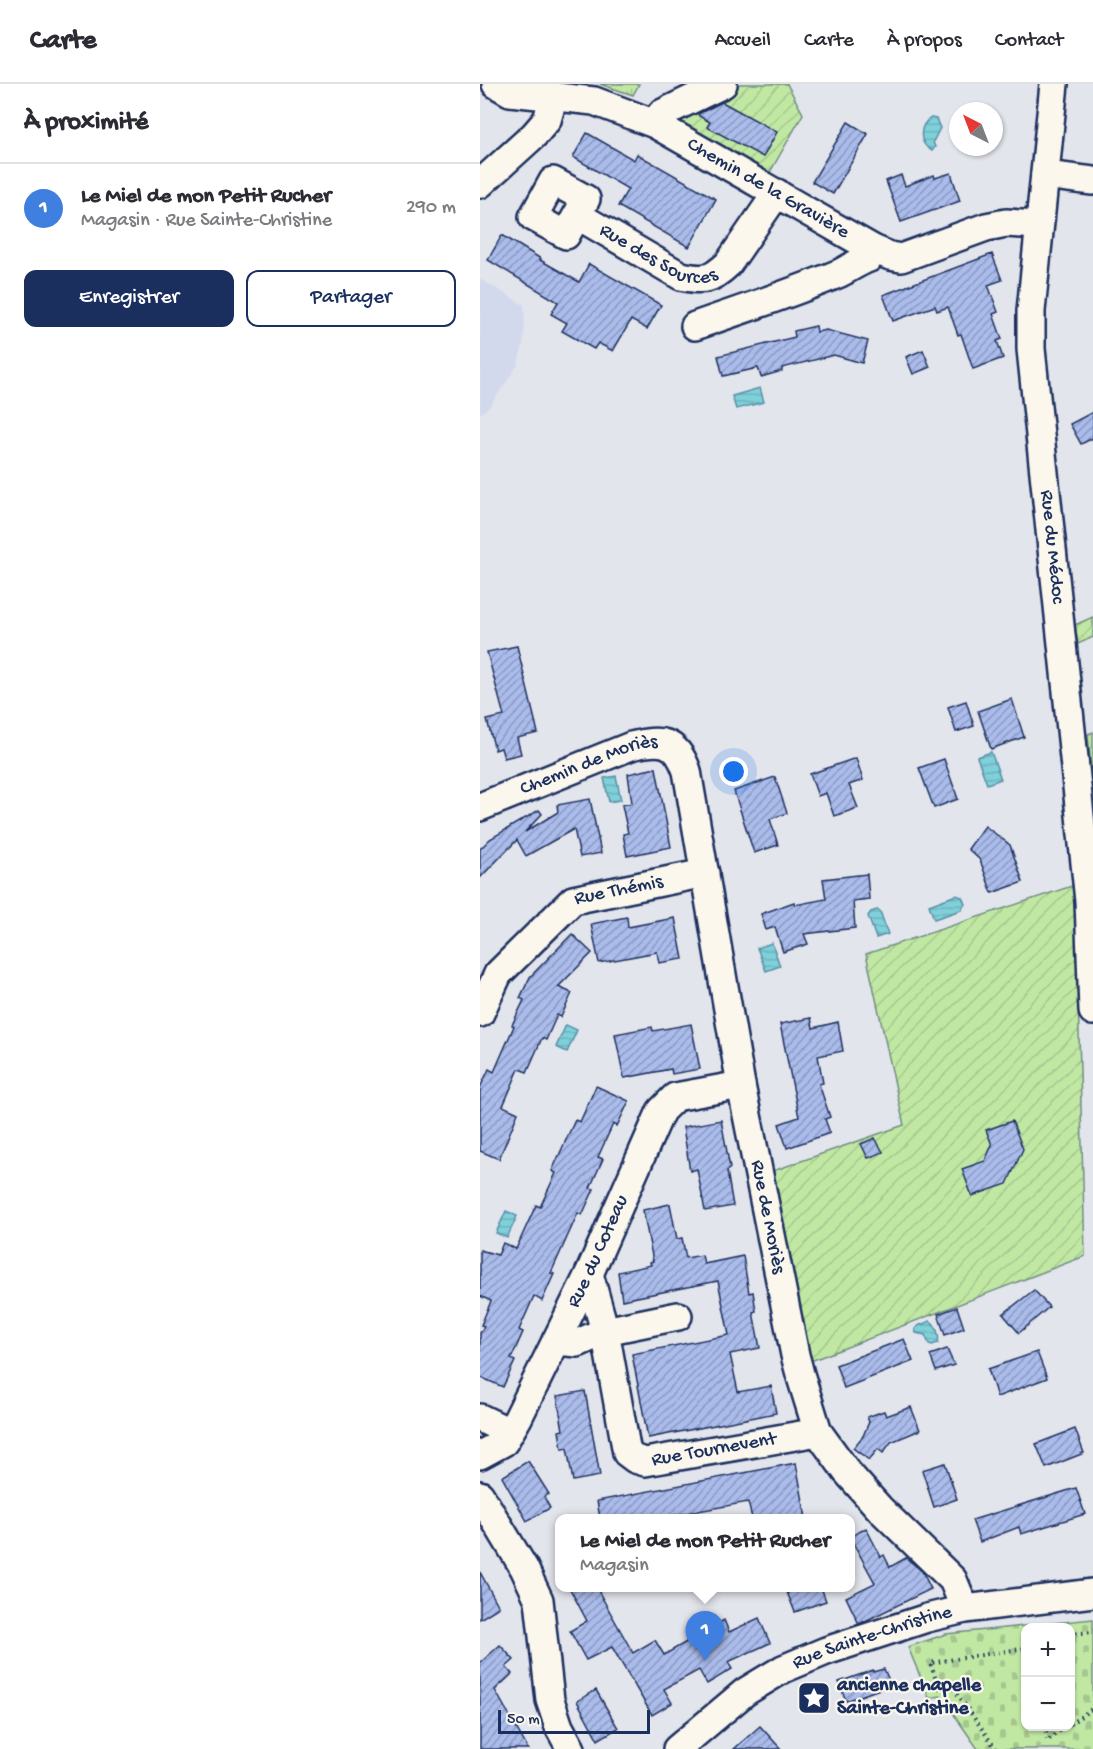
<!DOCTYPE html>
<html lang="fr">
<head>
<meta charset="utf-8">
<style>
	:root { --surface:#fff; --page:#f2f2f3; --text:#2b2b33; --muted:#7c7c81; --line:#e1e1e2; --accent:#1b2f5e }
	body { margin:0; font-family:"Gochi Hand",sans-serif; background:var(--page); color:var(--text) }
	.controls { position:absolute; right:18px; bottom:18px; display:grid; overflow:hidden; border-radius:12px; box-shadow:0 2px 4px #0004 }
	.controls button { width:54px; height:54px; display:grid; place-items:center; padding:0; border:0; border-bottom:2px solid var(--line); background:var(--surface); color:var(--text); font:30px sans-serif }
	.compass { position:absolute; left:469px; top:18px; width:54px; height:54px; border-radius:50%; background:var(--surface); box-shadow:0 2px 4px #0004; rotate:318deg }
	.scale { position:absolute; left:18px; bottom:15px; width:152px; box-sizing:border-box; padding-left:6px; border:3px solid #1b2f5e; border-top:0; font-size:16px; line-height:21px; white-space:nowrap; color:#1b2f5e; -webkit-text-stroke:4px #fbf7ec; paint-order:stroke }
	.you { position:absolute; left:254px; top:688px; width:21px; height:21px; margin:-15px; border:4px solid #fff; border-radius:50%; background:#1a73e8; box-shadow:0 0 0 9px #1a73e833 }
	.badge { display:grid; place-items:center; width:39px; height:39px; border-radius:50%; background:var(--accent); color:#fff; font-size:20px; font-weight:700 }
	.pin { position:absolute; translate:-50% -50px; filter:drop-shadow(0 2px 3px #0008) }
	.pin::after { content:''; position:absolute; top:32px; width:21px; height:18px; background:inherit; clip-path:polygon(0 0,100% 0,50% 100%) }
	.popup { position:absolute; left:75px; top:1430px; width:300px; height:78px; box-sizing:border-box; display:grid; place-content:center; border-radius:12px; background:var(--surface); filter:drop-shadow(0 2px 4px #0005); font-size:20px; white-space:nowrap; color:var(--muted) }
	.popup b { font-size:22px; color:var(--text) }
	.popup::after { content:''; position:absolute; left:50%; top:100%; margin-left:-12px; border:12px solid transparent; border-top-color:var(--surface) }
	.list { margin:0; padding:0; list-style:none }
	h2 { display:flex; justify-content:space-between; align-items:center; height:78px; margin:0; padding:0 24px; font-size:26px }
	h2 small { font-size:20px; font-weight:400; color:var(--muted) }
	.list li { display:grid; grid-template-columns:39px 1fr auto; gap:18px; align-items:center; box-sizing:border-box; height:90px; padding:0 24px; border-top:2px solid var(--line) }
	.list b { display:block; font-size:22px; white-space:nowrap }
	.list p { margin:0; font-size:20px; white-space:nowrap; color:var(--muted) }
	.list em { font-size:20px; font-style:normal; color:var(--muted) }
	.actions { display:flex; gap:12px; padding:18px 24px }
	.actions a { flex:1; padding:14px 0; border:2px solid var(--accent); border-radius:12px; text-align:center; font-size:21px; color:var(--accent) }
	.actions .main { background:var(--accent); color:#fff }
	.map { position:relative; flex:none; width:613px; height:1665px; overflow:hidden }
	header { display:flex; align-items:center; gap:36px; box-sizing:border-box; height:84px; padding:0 30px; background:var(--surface); border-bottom:2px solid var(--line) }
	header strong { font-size:28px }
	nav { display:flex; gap:33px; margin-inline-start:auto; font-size:21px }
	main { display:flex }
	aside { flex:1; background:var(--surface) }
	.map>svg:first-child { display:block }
	.built { fill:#d2d9ec }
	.cemetery { fill:url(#cemetery-stones); stroke:#6e8c80; stroke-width:1.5; fill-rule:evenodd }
	.park { fill:url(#park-tufts); stroke:#6e8c80; stroke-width:1.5 }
	.garden { fill:url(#garden-furrows); stroke:#6e8c80; stroke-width:1.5 }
	.water { fill:url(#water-rules); stroke:#5790a8; stroke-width:1.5 }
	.building { fill:url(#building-hatch); stroke:#1b2f5e; stroke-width:1.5 }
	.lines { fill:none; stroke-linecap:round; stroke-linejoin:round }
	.minor-casing { stroke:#1b2f5e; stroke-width:32 }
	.path { stroke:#1b2f5e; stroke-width:4; stroke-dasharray:1.5 4.5; stroke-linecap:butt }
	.minor { stroke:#fbf7ec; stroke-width:27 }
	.labels { text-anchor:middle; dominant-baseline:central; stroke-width:4.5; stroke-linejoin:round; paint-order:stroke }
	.street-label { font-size:20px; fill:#1b2f5e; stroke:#fbf7ec }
	.poi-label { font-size:20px; font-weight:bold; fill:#1b2f5e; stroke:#fbf7ec; text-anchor:start }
</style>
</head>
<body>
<header>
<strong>Carte</strong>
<nav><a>Accueil</a><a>Carte</a><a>À propos</a><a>Contact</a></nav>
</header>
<main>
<aside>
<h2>À proximité<small></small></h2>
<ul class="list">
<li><span class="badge" style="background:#3f7fe0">1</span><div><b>Le Miel de mon Petit Rucher</b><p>Magasin · Rue Sainte-Christine</p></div><em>290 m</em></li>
</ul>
<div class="actions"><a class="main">Enregistrer</a><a>Partager</a></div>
</aside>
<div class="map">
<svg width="613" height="1665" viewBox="0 0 613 1665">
	<defs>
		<pattern id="cemetery-stones" width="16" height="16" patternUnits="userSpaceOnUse" patternTransform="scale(1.5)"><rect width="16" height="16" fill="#c1e8a3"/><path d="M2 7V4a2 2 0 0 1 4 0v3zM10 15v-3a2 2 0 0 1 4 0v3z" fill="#a5c78f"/></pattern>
		<pattern id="park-tufts" width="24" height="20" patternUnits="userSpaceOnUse" patternTransform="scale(1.5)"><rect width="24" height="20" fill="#c1e8a3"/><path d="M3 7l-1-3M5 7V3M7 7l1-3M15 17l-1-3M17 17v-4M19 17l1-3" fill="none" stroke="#a5c78f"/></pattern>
		<pattern id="garden-furrows" width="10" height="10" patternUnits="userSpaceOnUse" patternTransform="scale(1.5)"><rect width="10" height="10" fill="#c1e8a3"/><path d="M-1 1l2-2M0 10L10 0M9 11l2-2" fill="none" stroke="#a5c78f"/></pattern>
		<pattern id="water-rules" width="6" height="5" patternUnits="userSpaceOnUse" patternTransform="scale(1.5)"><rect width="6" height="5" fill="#7fd0d9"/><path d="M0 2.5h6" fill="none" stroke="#6db3bd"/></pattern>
		<pattern id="building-hatch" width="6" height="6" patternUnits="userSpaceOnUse" patternTransform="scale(1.5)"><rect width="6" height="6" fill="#abbceb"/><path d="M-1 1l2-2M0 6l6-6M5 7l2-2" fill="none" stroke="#8a99c2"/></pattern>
	</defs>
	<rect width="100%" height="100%" fill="#e3e5ec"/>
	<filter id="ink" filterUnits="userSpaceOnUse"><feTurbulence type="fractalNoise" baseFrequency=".0167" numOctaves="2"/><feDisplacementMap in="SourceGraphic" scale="12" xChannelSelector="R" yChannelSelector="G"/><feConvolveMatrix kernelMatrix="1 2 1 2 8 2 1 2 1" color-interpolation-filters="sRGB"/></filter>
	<g filter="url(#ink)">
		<path class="built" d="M 0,195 L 44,221 L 45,239 L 43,261 L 37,282 L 10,322 L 0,330 Z"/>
		<path class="cemetery" d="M 613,1535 L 613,1665 L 498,1665 L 461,1612 L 449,1614 L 428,1563 L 466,1550 ZM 546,1544 L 590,1544 L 590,1642 L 546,1642 Z"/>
		<path class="park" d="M 120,0 L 159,0 L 153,11 Z"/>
		<g class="garden">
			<path d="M 256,0 L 307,0 L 323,30 L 289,90 L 190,33 Z"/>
			<path d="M 613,533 L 613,553 L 598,560 L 595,541 Z"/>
			<path d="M 613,648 L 613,708 L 608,650 Z"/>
			<path d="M 595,801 L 605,1172 L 328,1278 L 290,1088 L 424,1041 L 386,870 Z"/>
		</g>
		<g class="water">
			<path d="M 451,34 L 456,35 L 460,44 L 453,58 L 455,63 L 452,67 C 438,59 438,42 451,34 Z"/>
			<path d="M 280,304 L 284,318 L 256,325 L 252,312 Z"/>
			<path d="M 511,668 L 521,695 L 507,700 L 497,673 Z"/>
			<path d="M 136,692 L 141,716 L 129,718 L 124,694 Z"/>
			<path d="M 476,811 L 482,813 L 485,820 L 481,826 L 454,835 L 449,821 Z"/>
			<path d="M 397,826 L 400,827 L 408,850 L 396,854 L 388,832 L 391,828 Z"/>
			<path d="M 292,859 L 300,882 L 286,887 L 277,864 Z"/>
			<path d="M 86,941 L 97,946 L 87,968 L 76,963 Z"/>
			<path d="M 26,1127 L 37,1132 L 27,1154 L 16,1149 Z"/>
			<path d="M 450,1237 C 456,1240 460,1252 458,1259 L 452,1261 L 449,1260 L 445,1251 L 436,1249 L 435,1245 L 438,1242 Z"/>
		</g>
		<g class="building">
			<path d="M 242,18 L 297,48 L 283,73 L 227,43 L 230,38 L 219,32 L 218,30 Z"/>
			<path d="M 368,38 L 388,50 L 353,110 L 332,98 Z"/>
			<path d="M 107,49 L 154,76 L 157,70 L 236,115 L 209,163 L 138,122 L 148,105 L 93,73 Z"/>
			<path d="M 471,89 L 480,117 L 421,138 L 406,97 L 421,91 L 425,102 L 454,91 L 455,94 Z"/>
			<path d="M 22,151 L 61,175 L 60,176 L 99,198 L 109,180 L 181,221 L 167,245 L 151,236 L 133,267 L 118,259 L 114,265 L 82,247 L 87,239 L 71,230 L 78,218 L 8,176 Z"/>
			<path d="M 512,170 L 522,196 L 508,201 L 518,228 L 513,230 L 522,255 L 517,257 L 523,274 L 493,285 L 481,250 L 478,251 L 468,223 L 457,227 L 455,222 L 413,237 L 403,211 Z"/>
			<path d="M 336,242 L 337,248 L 346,246 L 388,257 L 382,279 L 354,271 L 302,284 L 302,287 L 281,293 L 278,284 L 243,292 L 238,272 L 315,253 L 314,247 Z"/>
			<path d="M 443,266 L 450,283 L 433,290 L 426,273 Z"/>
			<path d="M 613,328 L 613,354 L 601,360 L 590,340 Z"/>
			<path d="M 37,562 L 58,649 L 37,654 L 41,670 L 24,674 L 21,664 L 15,666 L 7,636 L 24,632 L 7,568 Z"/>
			<path d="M 532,615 L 544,653 L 511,665 L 498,627 Z"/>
			<path d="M 486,617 L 494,642 L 476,648 L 468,623 Z"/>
			<path d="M 376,674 L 383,696 L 369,701 L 378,724 L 354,732 L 346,709 L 338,712 L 330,690 Z"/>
			<path d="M 464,675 L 478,715 L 454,724 L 439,684 Z"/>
			<path d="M 176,684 L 191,763 L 147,772 L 143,750 L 148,749 L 142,721 L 152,719 L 148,690 Z"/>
			<path d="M 295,693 L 307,729 L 290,735 L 298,761 L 274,769 L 254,707 Z"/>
			<path d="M 110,715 L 121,769 L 100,773 L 94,745 L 46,772 L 37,756 L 0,794 L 0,765 L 10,755 L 59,726 L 62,730 L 45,748 L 78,728 L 77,721 Z"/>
			<path d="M 505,742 L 530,761 L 543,798 L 512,809 L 500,776 L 488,765 Z"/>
			<path d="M 387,790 L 389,815 L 373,817 L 375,844 L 324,850 L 328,860 L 303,868 L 295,843 L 286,846 L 281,830 L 314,818 L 315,821 L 346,815 L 343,795 Z"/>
			<path d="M 147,833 L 148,843 L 195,834 L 203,875 L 179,879 L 177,868 L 119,879 L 111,840 Z"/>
			<path d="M 92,850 L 112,869 L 78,903 L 92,909 L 81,933 L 77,931 L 66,956 L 62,954 L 47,988 L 39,985 L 23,1022 L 38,1029 L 19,1075 L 0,1067 L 0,1004 L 9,985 L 14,988 L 34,942 L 32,941 L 44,916 L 40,914 L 50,893 Z"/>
			<path d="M 331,934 L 333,944 L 358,938 L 363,967 L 338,972 L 343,999 L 339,1000 L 350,1033 L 345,1035 L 350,1049 L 307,1064 L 299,1040 L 319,1033 L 300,940 Z"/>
			<path d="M 211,940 L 220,985 L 192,990 L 191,985 L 144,994 L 135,950 L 172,943 L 173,947 Z"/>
			<path d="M 116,1002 L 149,1017 L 137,1042 L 133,1040 L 118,1073 L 123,1075 L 110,1104 L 114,1105 L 102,1131 L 98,1129 L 71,1189 L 74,1190 L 62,1217 L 54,1212 L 39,1246 L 43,1248 L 31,1275 L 35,1277 L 23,1303 L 0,1293 L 0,1249 L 4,1242 L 1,1241 L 11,1217 L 0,1212 L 0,1166 L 18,1171 L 23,1159 L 36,1165 L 56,1121 L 60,1123 L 76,1089 L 72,1087 L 95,1036 L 100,1038 Z"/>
			<path d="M 241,1036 L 250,1084 L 247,1087 L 253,1122 L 225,1127 L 217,1085 L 210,1087 L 203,1043 Z"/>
			<path d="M 532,1037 L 543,1065 L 527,1100 L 492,1112 L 482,1085 L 505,1077 L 512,1061 L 506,1046 Z"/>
			<path d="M 395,1054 L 403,1068 L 388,1074 L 381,1060 Z"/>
			<path d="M 190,1120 L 197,1155 L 202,1154 L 206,1174 L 222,1171 L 224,1180 L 263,1172 L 269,1209 L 273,1208 L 276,1227 L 273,1228 L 280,1264 L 250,1270 L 258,1308 L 291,1302 L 296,1329 L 168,1354 L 152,1270 L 249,1251 L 238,1197 L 142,1216 L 138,1188 L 171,1181 L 170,1178 L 173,1177 L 163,1126 Z"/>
			<path d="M 554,1206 L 569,1223 L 539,1249 L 523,1230 Z"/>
			<path d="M 477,1223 L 484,1244 L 465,1251 L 458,1230 Z"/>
			<path d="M 424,1255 L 433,1277 L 364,1304 L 356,1281 Z"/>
			<path d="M 467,1265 L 474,1281 L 456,1287 L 450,1271 Z"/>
			<path d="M 557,1268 L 567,1294 L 517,1313 L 508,1285 Z"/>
			<path d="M 105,1307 L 120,1392 L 93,1397 L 87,1364 L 82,1365 L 79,1347 L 83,1346 L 77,1312 Z"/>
			<path d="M 431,1323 L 440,1346 L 411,1358 L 403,1369 L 398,1365 L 389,1376 L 373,1364 L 383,1352 L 389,1338 L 387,1333 L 404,1327 L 406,1332 Z"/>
			<path d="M 595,1345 L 604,1369 L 566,1384 L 556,1360 Z"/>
			<path d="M 48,1377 L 69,1410 L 64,1413 L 70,1424 L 47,1437 L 22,1393 Z"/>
			<path d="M 316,1379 L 326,1434 L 272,1434 L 268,1418 L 179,1434 L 120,1434 L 117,1417 Z"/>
			<path d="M 465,1379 L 477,1415 L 454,1423 L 442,1386 Z"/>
			<path d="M 596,1404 L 605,1430 L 541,1450 L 539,1443 L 500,1458 L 492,1436 Z"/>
			<path d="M 386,1444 L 401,1473 L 404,1471 L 410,1483 L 426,1474 L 442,1487 L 451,1505 L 379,1540 L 366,1513 L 395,1499 L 370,1453 Z"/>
			<path d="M 0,1488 L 19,1523 L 0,1535 Z"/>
			<path d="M 89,1503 L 116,1503 L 153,1569 L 175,1556 L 184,1571 L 244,1536 L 249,1548 L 279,1534 L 290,1559 L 248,1578 L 252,1585 L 227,1600 L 219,1586 L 184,1605 L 192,1619 L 172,1631 L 132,1563 L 106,1576 L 90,1547 L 107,1537 Z"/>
			<path d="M 305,1503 L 341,1503 L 346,1517 L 315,1528 Z"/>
			<path d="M 20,1561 L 34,1576 L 26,1583 L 32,1590 L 15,1606 L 48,1665 L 0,1665 L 0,1579 Z"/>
			<path d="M 404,1585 L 411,1601 L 366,1617 L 359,1598 L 393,1586 L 393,1588 Z"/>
			<path d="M 116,1606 L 138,1644 L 118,1656 L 97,1617 Z"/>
			<path d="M 280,1642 L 301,1665 L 254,1665 Z"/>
		</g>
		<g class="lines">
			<defs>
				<g id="minor">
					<path id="s1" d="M 16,0 L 30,8 L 114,17 L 175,40 L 393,165 L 410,172 L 421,174 L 506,143 L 526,139 L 559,141"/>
					<path id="s2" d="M 574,0 L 551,227 L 551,265 L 609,817 L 613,927"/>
					<path d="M 175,40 L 181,30 L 243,0"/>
					<path d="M 565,91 L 613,97"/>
					<path d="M 0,100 L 54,51 L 67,36 L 74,12"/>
					<path id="s3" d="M 97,131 L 86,151 L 53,133 L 73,97 L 106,115 L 97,131 L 201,192 C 224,197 231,196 248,180 L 297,109"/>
					<path d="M 215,242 C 263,225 313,209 360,189 C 370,184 378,178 389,174 L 393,165"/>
					<path id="s4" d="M 0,723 L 151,662 C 181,655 196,655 207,687 L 261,1001 L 315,1271 L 320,1290 L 338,1348 L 367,1388 L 400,1425 L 473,1496 L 485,1525"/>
					<path id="s5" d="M 0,929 L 18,890 L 93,816 L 225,789"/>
					<path d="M 109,1190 L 125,1247 L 198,1232"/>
					<path id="s6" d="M 76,1257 L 98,1259 L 125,1247 L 147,1369 L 155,1375 L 165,1378 L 338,1348"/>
					<path d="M 0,1334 L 29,1348"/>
					<path id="s7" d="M 0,1371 L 24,1358 L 38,1334 L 109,1190 L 181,1027 L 195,1013 L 261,1001"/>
					<path d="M 0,1411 L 44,1484 L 59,1516 L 70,1616 L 79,1643 L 91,1665"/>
					<path id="s8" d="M 197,1665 L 265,1608 L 303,1585 L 346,1567 L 447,1534 L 485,1525 L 613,1509"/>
				</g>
			</defs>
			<use href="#minor" class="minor-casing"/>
			<g class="path">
				<path d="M 590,1550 L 613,1548"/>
				<path d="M 590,1640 L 613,1624"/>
				<path d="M 565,1642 L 567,1657 L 586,1642"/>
				<path d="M 516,1665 L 471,1601 L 459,1604 L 450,1579 L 546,1564"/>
			</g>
			<use href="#minor" class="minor"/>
		</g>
	</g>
	<defs>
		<symbol id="sight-square" viewBox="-11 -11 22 22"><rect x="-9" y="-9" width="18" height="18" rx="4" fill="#1b2f5e" stroke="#fbf7ec"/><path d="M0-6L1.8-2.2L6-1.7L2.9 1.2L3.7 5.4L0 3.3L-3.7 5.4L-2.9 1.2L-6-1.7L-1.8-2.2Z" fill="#fff"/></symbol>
	</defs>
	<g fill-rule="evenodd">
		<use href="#sight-square" x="315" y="1595" width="38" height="38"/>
	</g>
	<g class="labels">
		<g class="street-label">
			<text stroke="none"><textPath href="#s1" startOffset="296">Chemin de la Gravière</textPath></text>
			<text stroke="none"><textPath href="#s3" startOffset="250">Rue des Sources</textPath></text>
			<text stroke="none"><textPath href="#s2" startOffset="465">Rue du Médoc</textPath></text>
			<text stroke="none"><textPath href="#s4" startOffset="117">Chemin de Moriès</textPath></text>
			<text stroke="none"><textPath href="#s5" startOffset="195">Rue Thémis</textPath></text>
			<text stroke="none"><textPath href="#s4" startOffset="687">Rue de Moriès</textPath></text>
			<text stroke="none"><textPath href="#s7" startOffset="240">Rue du Coteau</textPath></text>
			<text stroke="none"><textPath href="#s6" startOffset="266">Rue Tournevent</textPath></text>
			<text stroke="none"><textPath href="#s8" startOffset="228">Rue Sainte-Christine</textPath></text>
		</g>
		<g class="poi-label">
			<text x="357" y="1602">ancienne chapelle<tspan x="357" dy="23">Sainte-Christine</tspan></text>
		</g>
	</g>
</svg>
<div class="controls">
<button>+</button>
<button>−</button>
</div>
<svg class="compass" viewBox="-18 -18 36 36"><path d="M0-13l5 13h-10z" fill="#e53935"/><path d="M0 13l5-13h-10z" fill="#7c7c81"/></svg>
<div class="scale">50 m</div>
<div class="you"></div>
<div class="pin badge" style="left:225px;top:1577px;background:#3f7fe0">1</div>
<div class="popup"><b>Le Miel de mon Petit Rucher</b>Magasin</div>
</div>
</main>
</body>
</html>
